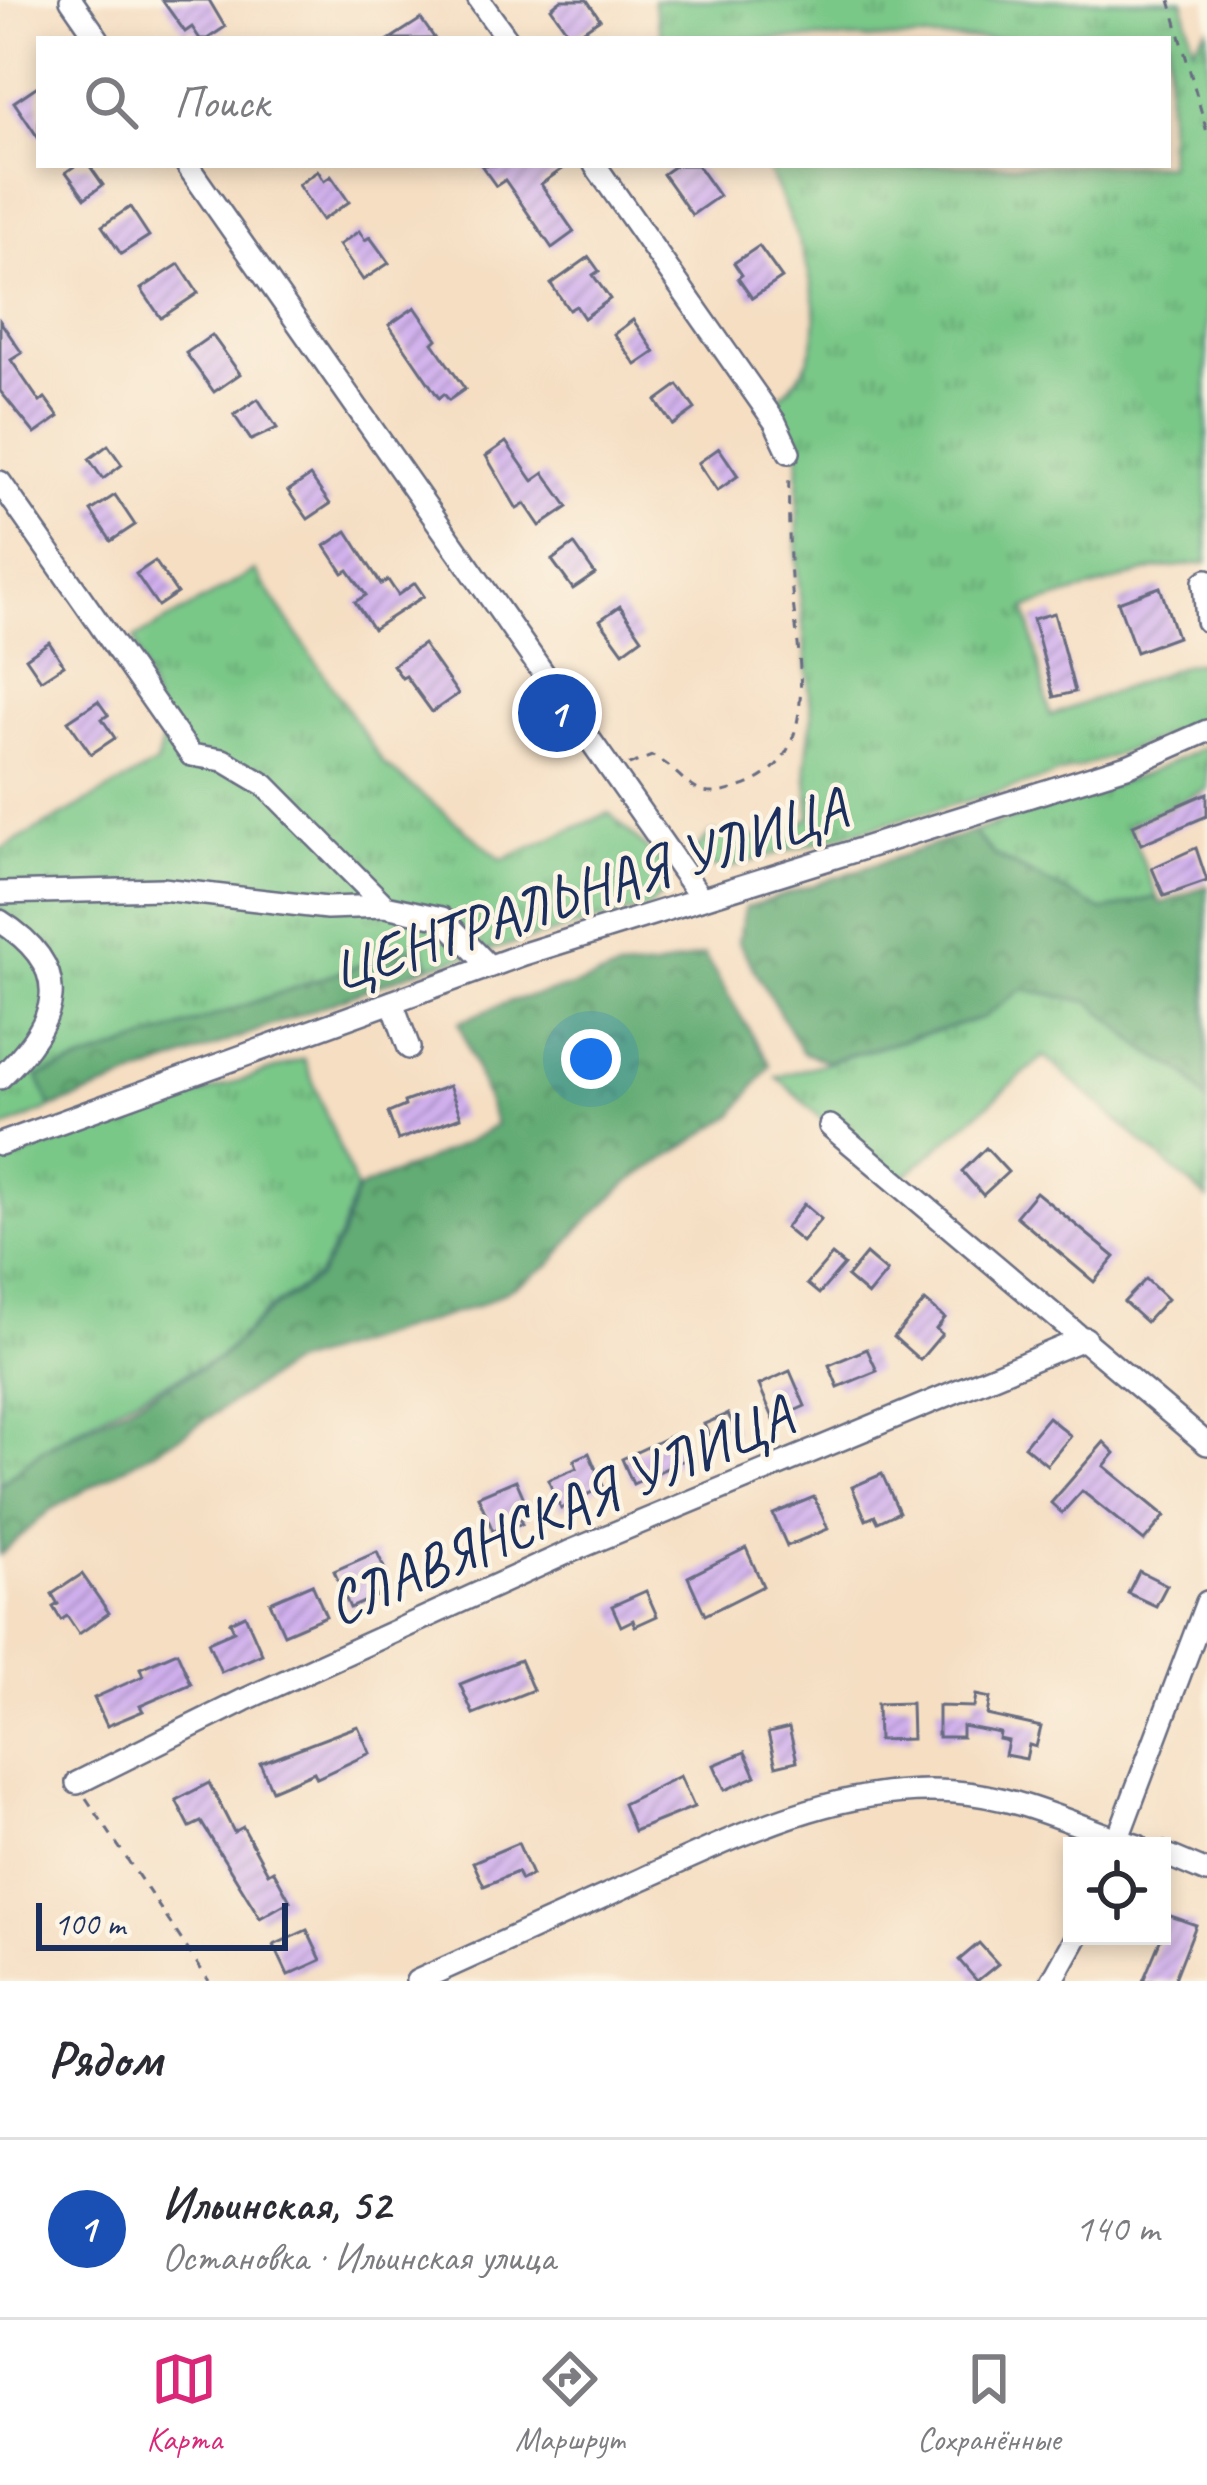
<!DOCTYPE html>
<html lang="ru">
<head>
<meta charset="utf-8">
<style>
	:root { --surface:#fff; --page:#f7f7f7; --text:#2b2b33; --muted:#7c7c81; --line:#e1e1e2; --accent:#db2777 }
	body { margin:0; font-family:Caveat,sans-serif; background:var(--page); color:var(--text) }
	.controls { position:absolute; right:36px; bottom:36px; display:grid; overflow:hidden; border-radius:0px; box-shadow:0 6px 18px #0003 }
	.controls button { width:108px; height:108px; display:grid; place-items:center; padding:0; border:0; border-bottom:3px solid var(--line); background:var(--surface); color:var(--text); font:60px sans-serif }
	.scale { position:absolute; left:36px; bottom:30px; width:252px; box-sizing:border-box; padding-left:12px; border:6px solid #1b2f5e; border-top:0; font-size:33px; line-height:42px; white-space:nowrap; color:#1b2f5e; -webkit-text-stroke:9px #fcf5e5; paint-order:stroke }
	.you { position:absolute; left:591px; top:1059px; width:42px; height:42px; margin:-30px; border:9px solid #fff; border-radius:50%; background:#1a73e8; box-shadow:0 0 0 18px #1a73e833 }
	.badge { display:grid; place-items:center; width:78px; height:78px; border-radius:50%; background:var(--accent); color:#fff; font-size:39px; font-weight:700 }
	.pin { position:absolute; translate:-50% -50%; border:6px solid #fff; box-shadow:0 3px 12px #0006 }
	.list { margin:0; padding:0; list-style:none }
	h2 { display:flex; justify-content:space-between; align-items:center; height:156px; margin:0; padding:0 48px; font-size:51px }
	h2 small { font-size:39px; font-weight:400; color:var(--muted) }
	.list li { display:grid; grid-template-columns:78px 1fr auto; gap:36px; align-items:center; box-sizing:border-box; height:180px; padding:0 48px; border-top:3px solid var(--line) }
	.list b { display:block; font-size:45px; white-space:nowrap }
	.list p { margin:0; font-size:39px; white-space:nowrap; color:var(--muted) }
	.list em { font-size:39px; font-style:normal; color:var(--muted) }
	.icon { flex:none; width:66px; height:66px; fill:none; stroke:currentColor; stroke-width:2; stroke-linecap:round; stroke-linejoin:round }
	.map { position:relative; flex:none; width:1207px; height:1981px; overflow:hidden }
	.search { position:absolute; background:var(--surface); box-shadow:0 6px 18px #0003; left:36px; right:36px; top:36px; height:132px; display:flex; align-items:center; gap:30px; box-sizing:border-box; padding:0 42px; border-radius:0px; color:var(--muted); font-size:45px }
	.sheet { height:336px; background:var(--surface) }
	nav { display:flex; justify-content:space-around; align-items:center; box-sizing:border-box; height:168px; border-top:3px solid var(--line); background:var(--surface); font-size:33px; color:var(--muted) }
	nav a { display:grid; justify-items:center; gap:6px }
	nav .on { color:var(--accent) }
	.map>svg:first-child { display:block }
	.grass { fill:url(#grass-tufts); stroke:#4a7c73; stroke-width:3 }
	.forest { fill:url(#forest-crowns); stroke:#3f6e69; stroke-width:3 }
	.building { fill:url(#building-hatch) }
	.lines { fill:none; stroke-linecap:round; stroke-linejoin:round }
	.minor-casing { stroke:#676c81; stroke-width:26 }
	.path { stroke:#676c81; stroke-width:3; stroke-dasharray:9 9; stroke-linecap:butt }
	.minor { stroke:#fff; stroke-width:21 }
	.labels { text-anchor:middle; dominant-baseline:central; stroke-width:9; stroke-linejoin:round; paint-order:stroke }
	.street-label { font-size:60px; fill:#1b2f5e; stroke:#fcf5e5 }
</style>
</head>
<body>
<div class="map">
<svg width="1207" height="1981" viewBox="0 0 1207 1981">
	<defs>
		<pattern id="grass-tufts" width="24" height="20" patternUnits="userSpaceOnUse" patternTransform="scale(3)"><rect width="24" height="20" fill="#7ac888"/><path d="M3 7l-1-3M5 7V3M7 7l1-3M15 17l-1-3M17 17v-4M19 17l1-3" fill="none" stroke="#63a372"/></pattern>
		<pattern id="forest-crowns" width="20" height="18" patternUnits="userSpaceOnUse" patternTransform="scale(3)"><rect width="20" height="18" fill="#63ac74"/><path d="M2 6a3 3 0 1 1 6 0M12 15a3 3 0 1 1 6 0" fill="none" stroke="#518c62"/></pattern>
		<pattern id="building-hatch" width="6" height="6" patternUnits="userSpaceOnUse" patternTransform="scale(3)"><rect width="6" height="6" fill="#d0afed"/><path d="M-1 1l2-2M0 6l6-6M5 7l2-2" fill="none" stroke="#a88fc3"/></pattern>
	</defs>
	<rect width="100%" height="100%" fill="#fcf5e5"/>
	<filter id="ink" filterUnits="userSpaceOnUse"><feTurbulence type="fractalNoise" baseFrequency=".00833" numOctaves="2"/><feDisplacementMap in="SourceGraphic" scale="24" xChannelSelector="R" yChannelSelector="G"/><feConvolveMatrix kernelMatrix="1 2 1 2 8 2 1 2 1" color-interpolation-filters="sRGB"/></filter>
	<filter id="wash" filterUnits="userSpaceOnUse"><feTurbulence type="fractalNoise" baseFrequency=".004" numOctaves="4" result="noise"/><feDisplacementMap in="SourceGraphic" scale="48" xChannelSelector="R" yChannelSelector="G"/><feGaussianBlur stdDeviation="2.7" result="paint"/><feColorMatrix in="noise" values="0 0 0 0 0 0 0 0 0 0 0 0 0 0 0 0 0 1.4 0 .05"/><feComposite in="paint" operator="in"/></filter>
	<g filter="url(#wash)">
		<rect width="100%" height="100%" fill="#f5dec2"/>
		<g class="grass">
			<path d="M 653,0 L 1183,0 L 1193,47 L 1207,28 L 1207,563 L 1155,569 L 1026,608 L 1050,716 L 1187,664 L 1204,662 L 1207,718 C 1054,787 889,818 729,868 L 701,866 L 695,851 L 711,833 L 768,838 L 810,818 L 806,764 L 812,717 L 797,563 L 799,448 L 772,402 C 857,346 797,236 766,165 L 1168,165 L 1168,39 L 662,39 Z"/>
			<path d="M 255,571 L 384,764 L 502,860 L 609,813 L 668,869 L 665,892 L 648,908 L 430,966 L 421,944 L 39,1077 L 51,1108 L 0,1130 L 0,850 L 156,764 L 164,734 L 134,639 Z"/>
			<path d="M 1207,746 L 1207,789 L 1128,824 L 1157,897 L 1103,911 L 994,855 L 973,832 L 1143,775 Z"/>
			<path d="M 1022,989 L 1091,1002 L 1147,1051 L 1188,1075 L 1207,1102 L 1207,1199 L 1044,1056 L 894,1186 L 777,1077 L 982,1018 Z"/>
			<path d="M 304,1059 L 356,1189 L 339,1238 L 317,1277 L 268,1310 L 219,1358 L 126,1402 L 41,1450 L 0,1484 L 0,1162 Z"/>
		</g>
		<g class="forest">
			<path d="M 973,832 L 994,855 L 1103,911 L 1157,897 L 1161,904 L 1207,886 L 1207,1102 L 1188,1075 L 1147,1051 L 1091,1002 L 1022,989 L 983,1018 L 828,1061 L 803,1053 L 738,941 L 745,908 Z"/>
			<path d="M 421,944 L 430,966 L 51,1108 L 38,1077 Z"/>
			<path d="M 704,955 L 770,1065 L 734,1115 L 626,1184 L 582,1226 L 552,1263 L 526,1280 L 480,1305 L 288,1365 L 182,1435 L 50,1510 L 0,1555 L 0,1485 L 41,1451 L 219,1359 L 269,1311 L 318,1278 L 341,1238 L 357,1190 C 403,1168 452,1153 496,1125 L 459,1022 L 511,1001 L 572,987 L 617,971 L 655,968 Z"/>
		</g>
		<g id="blocks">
			<g class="building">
				<path d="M 162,0 L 209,0 L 225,27 L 207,39 L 200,39 L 192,27 L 185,32 Z"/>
				<path d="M 561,0 L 587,0 L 600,19 L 572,38 L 551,8 Z"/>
				<path d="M 421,19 L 435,39 L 390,39 Z"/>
				<path d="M 39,85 L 39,139 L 14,102 Z"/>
				<path d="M 76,165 L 89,165 L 103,185 L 85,198 L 66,172 Z"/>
				<path d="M 481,165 L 568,165 L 541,184 L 574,232 L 552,248 L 505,180 L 496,186 Z"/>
				<path d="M 676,165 L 697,165 L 719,196 L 692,215 L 663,174 Z"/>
				<path d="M 318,171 L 324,181 L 331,176 L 349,202 L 322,220 L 298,185 Z"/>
				<path d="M 130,207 L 149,236 L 121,254 L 102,226 Z"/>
				<path d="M 359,231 L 365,240 L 370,237 L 389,263 L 363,280 L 339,245 Z"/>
				<path d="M 759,246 L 782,278 L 752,298 L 738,278 L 742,275 L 734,263 Z"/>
				<path d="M 589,257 L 599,271 L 593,275 L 610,299 L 584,318 L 576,306 L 569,310 L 551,284 Z"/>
				<path d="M 179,264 L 198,293 L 161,318 L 141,289 Z"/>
				<path d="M 415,307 L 437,339 L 433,343 L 465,389 L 449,400 L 444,394 L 439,398 L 389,325 Z"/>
				<path d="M 633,320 L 655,352 L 636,365 L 614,334 Z"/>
				<path d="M 0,321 L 22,353 L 11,360 L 40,402 L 45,398 L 59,417 L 35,434 L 0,391 Z"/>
				<path d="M 212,335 L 240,374 L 214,392 L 186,353 Z"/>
				<path d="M 678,385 L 695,409 L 673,425 L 656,401 Z"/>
				<path d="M 258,399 L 277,428 L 251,440 L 234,415 Z"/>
				<path d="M 506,442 L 533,481 L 544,473 L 568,507 L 540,526 L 525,504 L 517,509 L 486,456 Z"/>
				<path d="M 108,445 L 122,465 L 103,479 L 89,459 Z"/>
				<path d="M 719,448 L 738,476 L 717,491 L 698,463 Z"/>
				<path d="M 310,476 L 330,504 L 308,519 L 288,491 Z"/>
				<path d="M 115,495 L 135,525 L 111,541 L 91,511 Z"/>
				<path d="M 347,531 L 381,584 L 388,580 L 398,595 L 415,583 L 424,596 L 373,629 L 355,602 L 366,595 L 348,570 L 343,573 L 325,546 Z"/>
				<path d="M 574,544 L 595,574 L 573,589 L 552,560 Z"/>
				<path d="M 155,561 L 177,593 L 158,606 L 136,574 Z"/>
				<path d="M 1160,587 L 1177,637 L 1136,652 L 1118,602 Z"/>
				<path d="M 620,606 L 642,638 L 623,652 L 600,620 Z"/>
				<path d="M 1054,613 L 1075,692 L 1054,697 L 1033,619 Z"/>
				<path d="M 49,642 L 64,665 L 41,680 L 26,658 Z"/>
				<path d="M 423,644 L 458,694 L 432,712 L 406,676 L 402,678 L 393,665 Z"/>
				<path d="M 98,701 L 108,715 L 102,719 L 115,738 L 91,754 L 68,721 Z"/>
				<path d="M 1207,793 L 1207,816 L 1141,844 L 1133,825 Z"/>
				<path d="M 1196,848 L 1207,881 L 1164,896 L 1152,868 Z"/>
				<path d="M 449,1086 L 461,1117 L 398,1140 L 388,1113 L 405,1106 L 404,1102 Z"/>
				<path d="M 986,1148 L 1008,1172 L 983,1195 L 962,1171 Z"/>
				<path d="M 1036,1192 L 1115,1257 L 1094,1282 L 1016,1216 Z"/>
				<path d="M 804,1204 L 821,1219 L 802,1242 L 785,1228 Z"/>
				<path d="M 866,1254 L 887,1272 L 868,1295 L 847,1277 Z"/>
				<path d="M 832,1255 L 844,1265 L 819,1294 L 807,1284 Z"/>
				<path d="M 1146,1279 L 1167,1299 L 1146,1322 L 1124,1302 Z"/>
				<path d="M 925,1301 L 945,1318 L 936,1329 L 942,1334 L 920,1360 L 894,1337 Z"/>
				<path d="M 867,1349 L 877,1371 L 838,1387 L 829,1365 Z"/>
				<path d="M 790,1371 L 805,1406 L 774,1420 L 759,1385 Z"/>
				<path d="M 728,1414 L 736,1432 L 712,1442 L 704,1424 Z"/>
				<path d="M 1048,1417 L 1071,1436 L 1047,1465 L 1024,1446 Z"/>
				<path d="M 677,1433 L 688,1458 L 633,1484 L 622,1459 Z"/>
				<path d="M 1104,1442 L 1115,1453 L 1104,1466 L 1165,1516 L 1144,1541 L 1082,1491 L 1062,1513 L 1051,1503 Z"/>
				<path d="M 589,1453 L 603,1486 L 561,1509 L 548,1480 L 577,1468 L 574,1460 Z"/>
				<path d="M 882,1474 L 899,1512 L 878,1522 L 875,1516 L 866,1520 L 852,1487 Z"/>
				<path d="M 516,1480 L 531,1515 L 520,1520 L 522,1524 L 493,1531 L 478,1496 Z"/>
				<path d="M 814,1497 L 828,1529 L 787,1546 L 773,1514 Z"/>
				<path d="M 746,1548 L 763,1586 L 705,1615 L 688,1577 Z"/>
				<path d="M 377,1552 L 387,1574 L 370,1581 L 377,1596 L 350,1608 L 334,1571 Z"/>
				<path d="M 1139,1571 L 1167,1585 L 1156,1606 L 1128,1593 Z"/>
				<path d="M 82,1574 L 109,1613 L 79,1634 L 67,1616 L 61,1620 L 53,1607 L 58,1604 L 52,1594 Z"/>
				<path d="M 312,1584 L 326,1616 L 284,1634 L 270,1602 Z"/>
				<path d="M 646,1591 L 657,1616 L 635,1626 L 633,1620 L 621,1626 L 612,1606 Z"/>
				<path d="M 245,1615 L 262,1654 L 221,1672 L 208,1642 L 234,1631 L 230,1622 Z"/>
				<path d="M 177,1652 L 191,1684 L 140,1706 L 143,1711 L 107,1726 L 94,1698 L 143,1676 L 140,1668 Z"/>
				<path d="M 520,1660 L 533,1690 L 473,1714 L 460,1684 Z"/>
				<path d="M 976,1695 L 990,1698 L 987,1715 L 1041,1727 L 1036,1747 L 1029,1745 L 1026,1759 L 1005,1755 L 1008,1741 L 999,1739 L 1000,1733 L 962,1726 L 962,1737 L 938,1737 L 938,1706 L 974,1707 Z"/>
				<path d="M 911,1703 L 912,1739 L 878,1740 L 877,1704 Z"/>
				<path d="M 358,1726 L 370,1753 L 317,1778 L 314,1772 L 272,1790 L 260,1763 Z"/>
				<path d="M 789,1728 L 797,1761 L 776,1766 L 768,1733 Z"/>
				<path d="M 745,1752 L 756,1776 L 725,1790 L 714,1765 Z"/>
				<path d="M 680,1776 L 694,1807 L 634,1831 L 623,1804 Z"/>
				<path d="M 209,1783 L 234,1832 L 243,1827 L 268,1873 L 273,1870 L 290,1901 L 260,1918 L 201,1822 L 190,1827 L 176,1800 Z"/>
				<path d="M 518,1843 L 532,1875 L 521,1880 L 517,1872 L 484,1886 L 473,1862 Z"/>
				<path d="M 1162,1913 L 1196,1925 L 1174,1981 L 1143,1981 L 1162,1936 Z"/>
				<path d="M 307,1930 L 321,1960 L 288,1975 L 274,1945 Z"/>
				<path d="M 979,1943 L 998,1964 L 977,1981 L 959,1960 Z"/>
			</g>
		</g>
	</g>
	<g filter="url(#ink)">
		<use href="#blocks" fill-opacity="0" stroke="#676c81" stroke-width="3"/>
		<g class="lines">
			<defs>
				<g id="minor">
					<path d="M 71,0 L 98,39"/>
					<path d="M 479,0 L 507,39"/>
					<path d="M 187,165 L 701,898"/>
					<path d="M 595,165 L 775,422 L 789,452"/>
					<path d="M 0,482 L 191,755 L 223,760 L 265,785 L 385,906 L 442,918 L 489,966"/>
					<path d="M 1207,580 L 1204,582 L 1207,621"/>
					<path d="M 0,893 L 162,889 L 327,908 L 385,906"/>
					<path d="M 0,921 C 77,970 59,1022 0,1078"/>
					<path d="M 392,1002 L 409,1048"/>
					<path d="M 830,1126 L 1207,1444"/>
					<path d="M 0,1144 L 524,954 L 1130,765 L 1207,731"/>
					<path d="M 77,1783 L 244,1700 L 569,1552 L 1085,1338"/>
					<path d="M 1115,1846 L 1207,1602"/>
					<path d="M 1162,1853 L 1207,1872"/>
					<path d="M 417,1981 C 492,1947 567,1913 642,1879 C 743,1834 842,1783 955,1792 C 1019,1796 1078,1827 1138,1846"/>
					<path d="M 1052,1981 L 1077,1936"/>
				</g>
			</defs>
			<use href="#minor" class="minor-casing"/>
			<g class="path">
				<path d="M 1170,0 L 1207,132"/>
				<path d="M 629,765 L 652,756 C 674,765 685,787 704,792 C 716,795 729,791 740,787 C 824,761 798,658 792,592 C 789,552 788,512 789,472"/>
				<path d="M 86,1798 L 209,1981"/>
			</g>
			<use href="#minor" class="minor"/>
		</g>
	</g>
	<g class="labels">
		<g class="street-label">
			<text transform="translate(588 889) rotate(-18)">ЦЕНТРАЛЬНАЯ УЛИЦА</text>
			<text transform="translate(559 1510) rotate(-23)">СЛАВЯНСКАЯ УЛИЦА</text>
		</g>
	</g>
</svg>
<div class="controls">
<button><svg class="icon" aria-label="locate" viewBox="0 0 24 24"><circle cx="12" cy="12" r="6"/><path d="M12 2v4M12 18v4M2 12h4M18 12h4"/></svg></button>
</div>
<div class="scale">100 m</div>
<div class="you"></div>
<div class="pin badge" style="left:557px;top:713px;background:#1a4fb4">1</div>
<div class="search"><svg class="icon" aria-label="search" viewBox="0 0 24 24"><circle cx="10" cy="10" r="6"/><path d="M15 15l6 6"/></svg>Поиск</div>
</div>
<section class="sheet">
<h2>Рядом<small></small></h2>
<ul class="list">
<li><span class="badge" style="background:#1a4fb4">1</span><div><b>Ильинская, 52</b><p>Остановка · Ильинская улица</p></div><em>140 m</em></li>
</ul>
</section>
<nav>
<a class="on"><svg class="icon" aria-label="map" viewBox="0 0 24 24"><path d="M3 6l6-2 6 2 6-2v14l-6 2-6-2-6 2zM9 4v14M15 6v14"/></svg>Карта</a>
<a><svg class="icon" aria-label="directions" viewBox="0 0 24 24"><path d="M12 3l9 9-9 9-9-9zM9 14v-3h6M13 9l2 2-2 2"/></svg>Маршрут</a>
<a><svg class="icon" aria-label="saved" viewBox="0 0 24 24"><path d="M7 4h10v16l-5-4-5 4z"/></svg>Сохранённые</a>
</nav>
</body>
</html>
